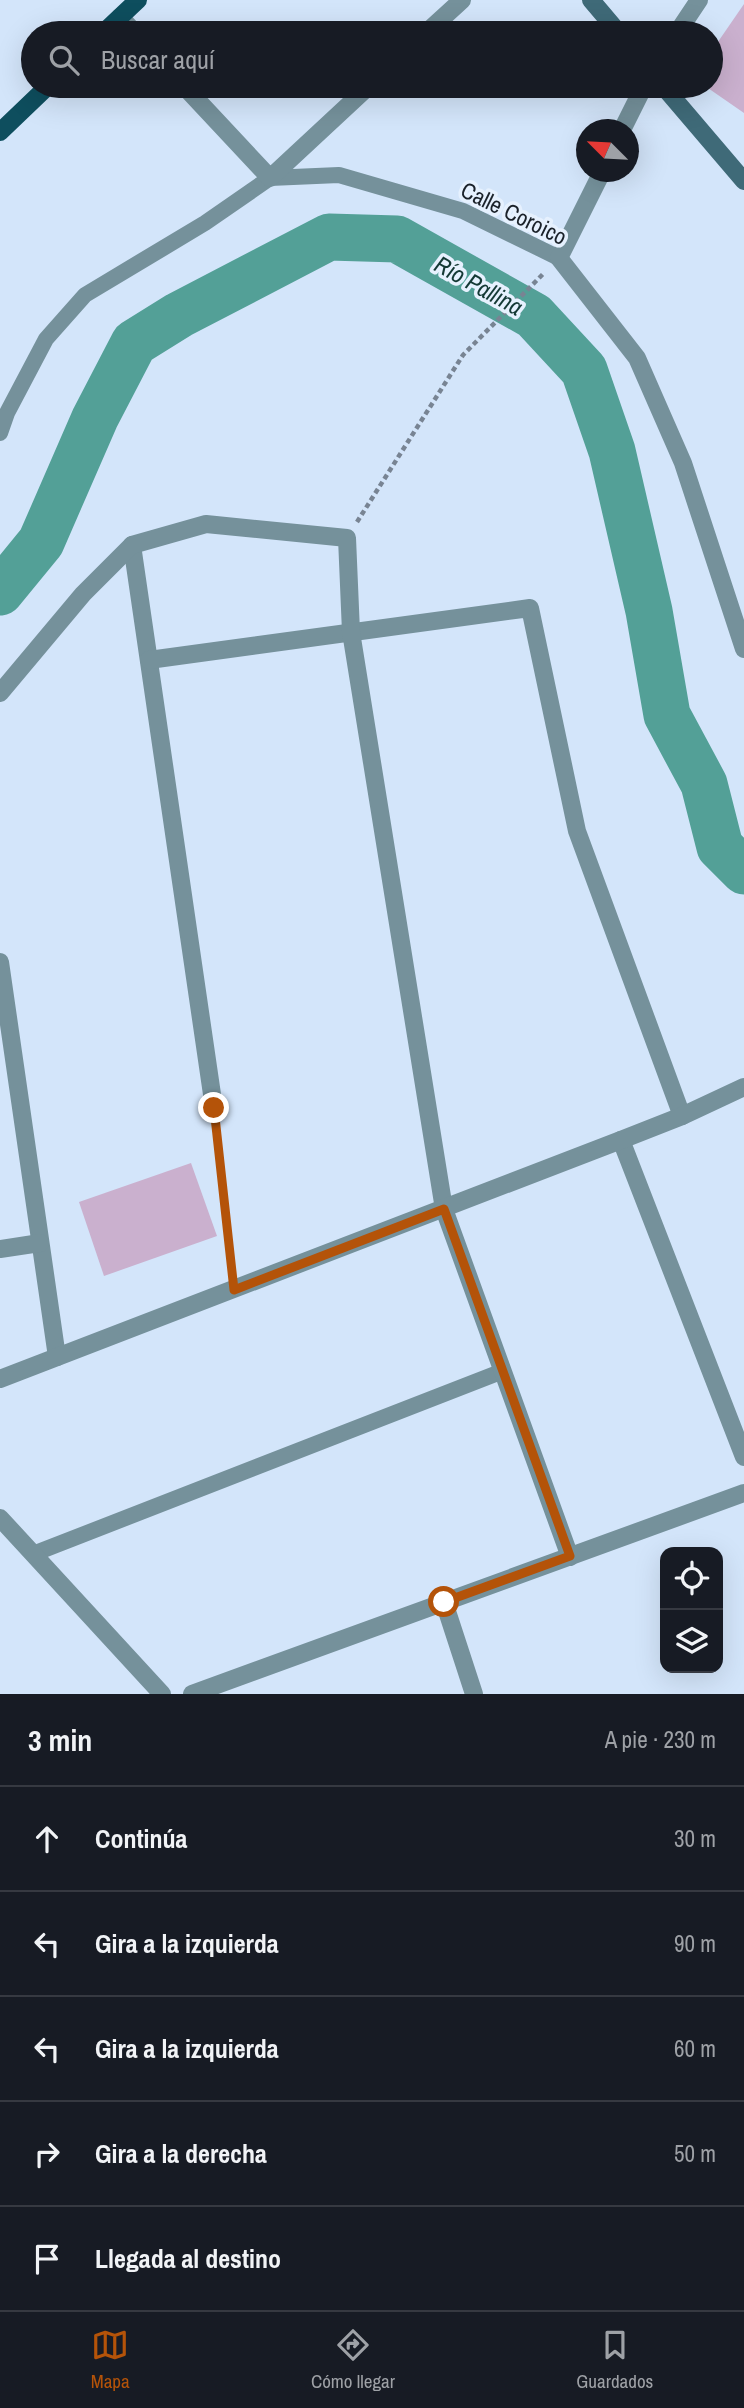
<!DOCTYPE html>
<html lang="es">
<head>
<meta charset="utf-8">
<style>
	:root { --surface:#171b24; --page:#20242c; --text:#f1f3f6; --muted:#9ea1a6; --line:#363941; --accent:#b45309 }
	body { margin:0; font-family:"Archivo Narrow",sans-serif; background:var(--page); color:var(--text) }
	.controls { position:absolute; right:21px; bottom:21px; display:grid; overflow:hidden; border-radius:14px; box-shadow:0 7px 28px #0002 }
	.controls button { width:63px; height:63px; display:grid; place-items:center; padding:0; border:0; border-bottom:2px solid var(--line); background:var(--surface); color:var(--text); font:35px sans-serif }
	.compass { position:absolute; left:576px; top:119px; width:63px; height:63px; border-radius:50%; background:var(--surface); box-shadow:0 7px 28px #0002; rotate:294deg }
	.stop { position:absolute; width:21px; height:21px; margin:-16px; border:5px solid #b45309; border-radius:50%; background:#fff }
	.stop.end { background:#b45309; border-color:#fff; box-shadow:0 2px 7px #0008 }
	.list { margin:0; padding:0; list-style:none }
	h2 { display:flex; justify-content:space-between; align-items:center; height:91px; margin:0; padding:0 28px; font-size:30px }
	h2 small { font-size:23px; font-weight:400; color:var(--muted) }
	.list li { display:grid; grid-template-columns:46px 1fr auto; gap:21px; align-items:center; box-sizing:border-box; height:105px; padding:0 28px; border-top:2px solid var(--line) }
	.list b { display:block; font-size:26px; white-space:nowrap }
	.list em { font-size:23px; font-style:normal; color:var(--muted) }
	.icon { flex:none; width:38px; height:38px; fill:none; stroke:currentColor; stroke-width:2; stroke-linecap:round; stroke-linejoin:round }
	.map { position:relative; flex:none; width:744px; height:1694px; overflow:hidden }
	.search { position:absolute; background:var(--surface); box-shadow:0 7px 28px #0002; left:21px; right:21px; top:21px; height:77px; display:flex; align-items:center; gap:18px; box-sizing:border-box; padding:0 24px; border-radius:38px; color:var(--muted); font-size:26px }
	.sheet { height:616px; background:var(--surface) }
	nav { display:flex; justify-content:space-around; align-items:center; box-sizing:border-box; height:98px; border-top:2px solid var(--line); background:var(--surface); font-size:19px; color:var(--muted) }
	nav a { display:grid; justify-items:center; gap:4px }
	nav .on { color:var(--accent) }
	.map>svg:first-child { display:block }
	.green { fill:#cab0ce }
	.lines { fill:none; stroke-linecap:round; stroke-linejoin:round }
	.river { stroke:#53a097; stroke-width:47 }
	.path { stroke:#788493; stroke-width:4.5; stroke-dasharray:5 3.5; stroke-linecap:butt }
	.service { stroke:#75919b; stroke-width:16 }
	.minor { stroke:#75919b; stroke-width:18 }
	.secondary { stroke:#3f6a78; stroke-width:18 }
	.primary { stroke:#0e4e5e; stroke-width:18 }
	.route { stroke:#b45309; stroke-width:9 }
	.labels { text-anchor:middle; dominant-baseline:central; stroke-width:7; stroke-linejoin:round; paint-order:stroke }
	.street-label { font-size:23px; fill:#1b222a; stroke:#e6f1fe }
	.water-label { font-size:24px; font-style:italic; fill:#143935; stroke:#e6f1fe }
</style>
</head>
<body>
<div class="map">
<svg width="744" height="1694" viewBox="0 0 744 1694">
	<rect width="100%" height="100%" fill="#d3e5fa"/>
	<g class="green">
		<path d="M 744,4 L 744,113 L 705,86 L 711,86 L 711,52 Z"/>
		<path d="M 191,1163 L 217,1236 L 104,1276 L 79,1202 Z"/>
	</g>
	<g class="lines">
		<path class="river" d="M 0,592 L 41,542 L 95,418 L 134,343 L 179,315 L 329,237 L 397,239 L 534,316 L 584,370 L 612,451 L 649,611 L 667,715 L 704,784 L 720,847 L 744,871"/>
		<g class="path">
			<path d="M 357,522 L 463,355 L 544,273"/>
			<path d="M 216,1126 L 231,1267"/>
		</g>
		<g class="service">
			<path d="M 0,433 L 7,413 L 46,339 L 85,295 L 205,223 L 270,178 L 339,175 L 463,211 L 559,258"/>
			<path d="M 33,1554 L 503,1371"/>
		</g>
		<g class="minor">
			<path d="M 120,17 L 135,33"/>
			<path d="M 426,33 L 462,0"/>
			<path d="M 677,33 L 699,0"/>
			<path d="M 184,86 L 270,178 L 369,86"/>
			<path d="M 622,130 L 644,86"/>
			<path d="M 602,172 L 559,258 L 637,358 L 683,463 L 744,649"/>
			<path d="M 132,545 L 214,1108"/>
			<path d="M 149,660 L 530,608 L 577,831 L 682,1116"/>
			<path d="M 0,693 L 83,594 L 132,545 L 206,524 L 347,538 L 351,632 L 444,1209 L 570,1557"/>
			<path d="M 0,962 L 57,1357"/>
			<path d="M 621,1140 L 744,1457"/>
			<path d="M 0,1249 L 40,1243"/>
			<path d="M 0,1379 L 621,1140 L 682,1116 L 744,1087"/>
			<path d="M 0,1518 L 162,1694"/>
			<path d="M 444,1602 L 474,1694"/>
			<path d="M 192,1694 L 744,1493"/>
		</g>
		<g class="secondary">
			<path d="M 591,0 L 619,33"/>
			<path d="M 663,86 L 744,181"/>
		</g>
		<g class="primary">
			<path d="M 103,33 L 138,0"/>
			<path d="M 0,132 L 48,86"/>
		</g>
	</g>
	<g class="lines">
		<path class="route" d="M 214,1108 L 234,1290 L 444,1209 L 570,1556 L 444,1602"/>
	</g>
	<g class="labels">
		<g class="street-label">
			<text transform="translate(514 213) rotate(26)">Calle Coroico</text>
		</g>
		<g class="water-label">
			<text transform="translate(479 285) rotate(29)">Río Pallina</text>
		</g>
	</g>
</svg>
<div class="controls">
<button><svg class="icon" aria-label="locate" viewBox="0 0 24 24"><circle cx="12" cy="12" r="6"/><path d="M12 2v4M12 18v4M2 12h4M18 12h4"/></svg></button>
<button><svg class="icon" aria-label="layers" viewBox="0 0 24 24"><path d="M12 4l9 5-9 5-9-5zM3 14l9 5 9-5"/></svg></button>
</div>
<svg class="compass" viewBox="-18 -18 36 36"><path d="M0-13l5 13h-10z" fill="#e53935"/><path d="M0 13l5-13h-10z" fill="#9ea1a6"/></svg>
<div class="stop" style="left:444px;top:1602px"></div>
<div class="stop end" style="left:214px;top:1108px"></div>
<div class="search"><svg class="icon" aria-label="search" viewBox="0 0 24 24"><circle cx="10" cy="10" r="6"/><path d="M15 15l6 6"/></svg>Buscar aquí</div>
</div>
<section class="sheet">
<h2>3 min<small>A pie · 230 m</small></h2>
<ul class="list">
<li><svg class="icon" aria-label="ahead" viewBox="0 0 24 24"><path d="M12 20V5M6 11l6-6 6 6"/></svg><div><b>Continúa</b></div><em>30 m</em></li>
<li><svg class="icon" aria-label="left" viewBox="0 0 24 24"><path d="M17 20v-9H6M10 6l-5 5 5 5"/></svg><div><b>Gira a la izquierda</b></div><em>90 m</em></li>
<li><svg class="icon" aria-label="left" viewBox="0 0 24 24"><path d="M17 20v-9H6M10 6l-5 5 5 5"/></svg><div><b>Gira a la izquierda</b></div><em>60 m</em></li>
<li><svg class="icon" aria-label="right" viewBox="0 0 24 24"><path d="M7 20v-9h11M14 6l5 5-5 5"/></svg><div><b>Gira a la derecha</b></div><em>50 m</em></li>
<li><svg class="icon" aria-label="arrive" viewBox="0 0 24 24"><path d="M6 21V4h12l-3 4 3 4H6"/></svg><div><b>Llegada al destino</b></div></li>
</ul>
</section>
<nav>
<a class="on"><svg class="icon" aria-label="map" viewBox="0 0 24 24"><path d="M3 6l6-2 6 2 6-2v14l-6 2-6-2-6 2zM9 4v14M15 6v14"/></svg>Mapa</a>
<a><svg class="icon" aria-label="directions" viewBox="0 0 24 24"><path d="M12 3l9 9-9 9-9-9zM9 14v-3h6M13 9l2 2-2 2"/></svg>Cómo llegar</a>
<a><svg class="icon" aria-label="saved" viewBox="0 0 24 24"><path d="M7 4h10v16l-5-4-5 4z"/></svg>Guardados</a>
</nav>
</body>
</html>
